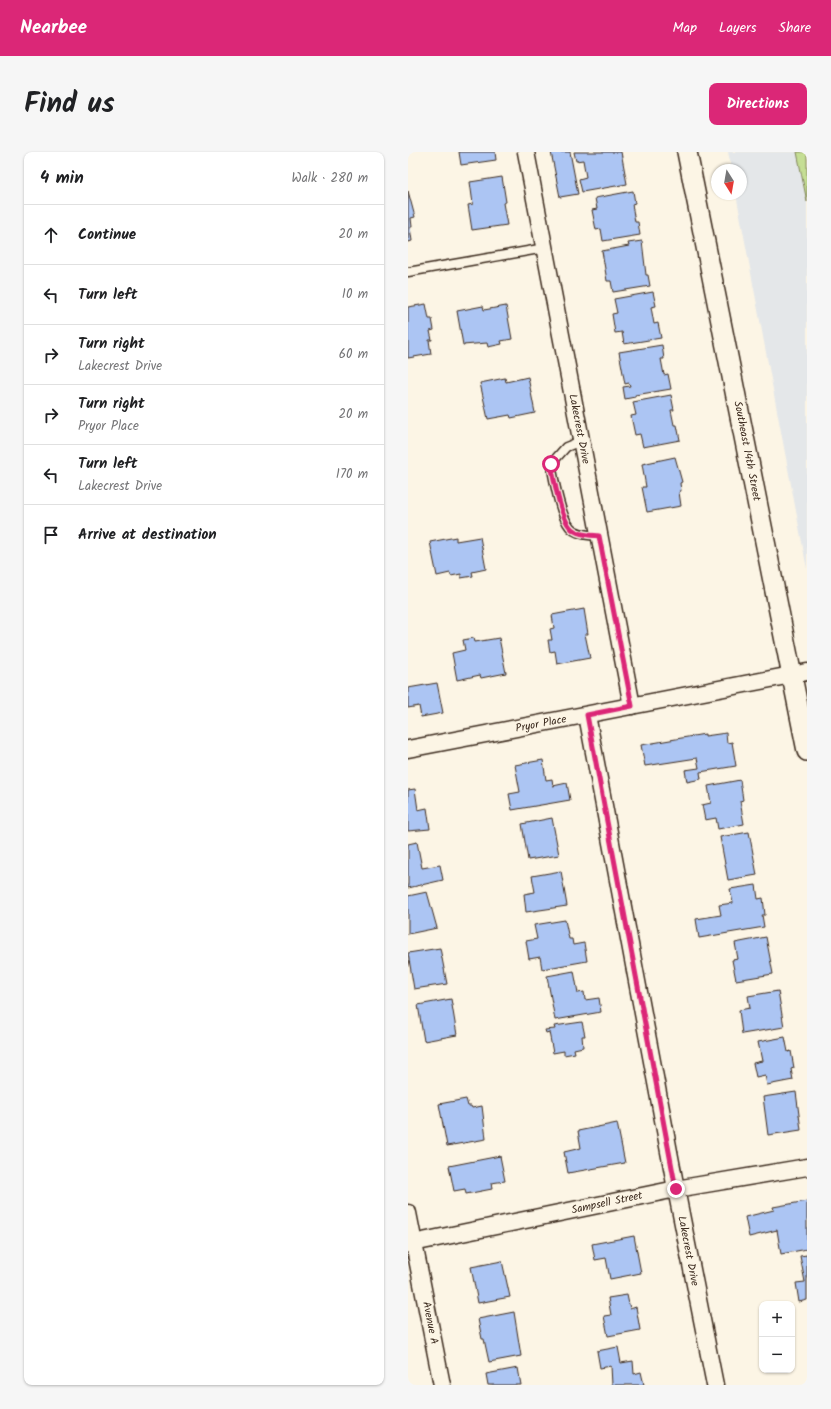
<!DOCTYPE html>
<html lang="en">
<head>
<meta charset="utf-8">
<style>
	:root { --surface:#fff; --page:#f6f6f6; --text:#202124; --muted:#757577; --line:#e0e0e0; --accent:#db2777 }
	body { margin:0; font-family:Kalam,sans-serif; background:var(--page); color:var(--text) }
	.controls { position:absolute; right:12px; bottom:12px; display:grid; overflow:hidden; border-radius:8px; box-shadow:0 1px 3px #0004 }
	.controls button { width:36px; height:36px; display:grid; place-items:center; padding:0; border:0; border-bottom:1px solid var(--line); background:var(--surface); color:var(--text); font:20px sans-serif }
	.compass { position:absolute; left:303px; top:12px; width:36px; height:36px; border-radius:50%; background:var(--surface); box-shadow:0 1px 3px #0004; rotate:169deg }
	.stop { position:absolute; width:12px; height:12px; margin:-9px; border:3px solid #db2777; border-radius:50%; background:#fff }
	.stop.end { background:#db2777; border-color:#fff; box-shadow:0 1px 4px #0008 }
	.list { margin:0; padding:0; list-style:none }
	h2 { display:flex; justify-content:space-between; align-items:center; height:52px; margin:0; padding:0 16px; font-size:17px }
	h2 small { font-size:13px; font-weight:400; color:var(--muted) }
	.list li { display:grid; grid-template-columns:26px 1fr auto; gap:12px; align-items:center; box-sizing:border-box; height:60px; padding:0 16px; border-top:1px solid var(--line) }
	.list b { display:block; font-size:15px; white-space:nowrap }
	.list p { margin:0; font-size:13px; white-space:nowrap; color:var(--muted) }
	.list em { font-size:13px; font-style:normal; color:var(--muted) }
	.icon { flex:none; width:22px; height:22px; fill:none; stroke:currentColor; stroke-width:2; stroke-linecap:round; stroke-linejoin:round }
	.map { position:relative; flex:none; width:399px; height:1233px; overflow:hidden; border-radius:8px }
	header { display:flex; align-items:center; gap:24px; box-sizing:border-box; height:56px; padding:0 20px; background:var(--accent); color:#fff }
	header strong { font-size:19px }
	nav { display:flex; gap:22px; margin-inline-start:auto; font-size:14px }
	.intro { display:flex; align-items:center; justify-content:space-between; box-sizing:border-box; height:96px; padding:0 24px }
	h1 { margin:0; font-size:28px }
	.button { padding:10px 18px; border-radius:8px; background:var(--accent); color:#fff; font-size:14px; font-weight:700 }
	main { display:flex; gap:24px; padding:0 24px }
	aside { flex:1; background:var(--surface); border-radius:8px; box-shadow:0 1px 3px #0004 }
	.map>svg:first-child { display:block }
	.built { fill:#e4e7e9 }
	.green { fill:#c5de94; stroke:#808459 }
	.building { fill:#acc5f3; stroke:#3b2a1e }
	.lines { fill:none; stroke-linecap:round; stroke-linejoin:round }
	.service-casing { stroke:#3b2a1e; stroke-width:11 }
	.minor-casing { stroke:#3b2a1e; stroke-width:19 }
	.tertiary-casing { stroke:#3b2a1e; stroke-width:22 }
	.service { stroke:#fcf5e5; stroke-width:8 }
	.minor { stroke:#fcf5e5; stroke-width:16 }
	.tertiary { stroke:#fcf5e5; stroke-width:19 }
	.route { stroke:#db2777; stroke-width:5 }
	.labels { text-anchor:middle; dominant-baseline:central; stroke-width:4; stroke-linejoin:round; paint-order:stroke }
	.street-label { font-size:11px; fill:#3b2a1e; stroke:#fcf5e5 }
</style>
</head>
<body>
<header>
<strong>Nearbee</strong>
<nav><a>Map</a><a>Layers</a><a>Share</a></nav>
</header>
<div class="intro"><h1>Find us</h1><a class="button">Directions</a></div>
<main>
<aside>
<h2>4 min<small>Walk · 280 m</small></h2>
<ul class="list">
<li><svg class="icon" aria-label="ahead" viewBox="0 0 24 24"><path d="M12 20V5M6 11l6-6 6 6"/></svg><div><b>Continue</b></div><em>20 m</em></li>
<li><svg class="icon" aria-label="left" viewBox="0 0 24 24"><path d="M17 20v-9H6M10 6l-5 5 5 5"/></svg><div><b>Turn left</b></div><em>10 m</em></li>
<li><svg class="icon" aria-label="right" viewBox="0 0 24 24"><path d="M7 20v-9h11M14 6l5 5-5 5"/></svg><div><b>Turn right</b><p>Lakecrest Drive</p></div><em>60 m</em></li>
<li><svg class="icon" aria-label="right" viewBox="0 0 24 24"><path d="M7 20v-9h11M14 6l5 5-5 5"/></svg><div><b>Turn right</b><p>Pryor Place</p></div><em>20 m</em></li>
<li><svg class="icon" aria-label="left" viewBox="0 0 24 24"><path d="M17 20v-9H6M10 6l-5 5 5 5"/></svg><div><b>Turn left</b><p>Lakecrest Drive</p></div><em>170 m</em></li>
<li><svg class="icon" aria-label="arrive" viewBox="0 0 24 24"><path d="M6 21V4h12l-3 4 3 4H6"/></svg><div><b>Arrive at destination</b></div></li>
</ul>
</aside>
<div class="map">
<svg width="399" height="1233" viewBox="0 0 399 1233">
	<rect width="100%" height="100%" fill="#fcf5e5"/>
	<filter id="ink" filterUnits="userSpaceOnUse"><feTurbulence type="fractalNoise" baseFrequency=".025" numOctaves="2"/><feDisplacementMap in="SourceGraphic" scale="8" xChannelSelector="R" yChannelSelector="G"/><feConvolveMatrix kernelMatrix="1 2 1 2 8 2 1 2 1" color-interpolation-filters="sRGB"/></filter>
	<g filter="url(#ink)">
		<path class="built" d="M 320,0 L 399,0 L 399,417 L 328,42 L 333,42 L 333,18 L 324,18 Z"/>
		<path class="green" d="M 389,0 L 399,0 L 399,50 Z"/>
		<g class="building">
			<path d="M 51,0 L 87,0 L 88,8 L 53,13 Z"/>
			<path d="M 143,0 L 162,0 L 170,42 L 152,45 Z"/>
			<path d="M 166,0 L 213,0 L 219,32 L 174,40 L 171,27 L 178,25 L 175,8 L 168,9 Z"/>
			<path d="M 94,25 L 98,50 L 95,51 L 99,73 L 64,78 L 60,53 L 65,52 L 62,30 Z"/>
			<path d="M 0,39 L 7,65 L 3,66 L 4,75 L 2,75 L 4,89 L 0,90 Z"/>
			<path d="M 225,39 L 227,51 L 224,52 L 227,70 L 230,70 L 232,83 L 195,89 L 193,77 L 188,78 L 184,58 L 189,57 L 187,46 Z"/>
			<path d="M 234,89 L 238,123 L 240,123 L 242,134 L 205,140 L 203,129 L 199,129 L 194,99 L 221,94 L 220,91 Z"/>
			<path d="M 245,140 L 248,154 L 243,155 L 246,172 L 250,171 L 253,186 L 216,192 L 214,180 L 207,181 L 204,162 L 209,161 L 206,147 Z"/>
			<path d="M 18,152 L 21,167 L 24,167 L 26,178 L 22,179 L 24,188 L 21,188 L 23,202 L 0,206 L 0,155 Z"/>
			<path d="M 75,154 L 76,158 L 98,154 L 104,187 L 93,189 L 94,192 L 80,195 L 79,191 L 55,193 L 49,159 Z"/>
			<path d="M 254,193 L 256,207 L 253,207 L 256,223 L 260,222 L 263,237 L 227,243 L 227,245 L 217,247 L 215,235 L 222,234 L 221,231 L 217,232 L 211,200 Z"/>
			<path d="M 120,225 L 127,261 L 103,266 L 102,263 L 80,267 L 72,231 L 97,226 L 98,230 Z"/>
			<path d="M 263,243 L 266,258 L 263,258 L 266,273 L 269,273 L 272,288 L 235,295 L 232,282 L 227,283 L 223,264 L 228,263 L 225,250 Z"/>
			<path d="M 267,305 L 274,330 L 272,331 L 273,339 L 271,340 L 273,354 L 239,360 L 234,335 L 238,335 L 234,312 Z"/>
			<path d="M 48,385 L 48,389 L 72,385 L 78,417 L 64,420 L 65,424 L 53,426 L 53,422 L 43,424 L 42,421 L 29,424 L 22,390 Z"/>
			<path d="M 176,457 L 180,482 L 177,482 L 182,506 L 149,512 L 147,499 L 142,500 L 140,488 L 144,488 L 142,477 L 146,476 L 144,463 Z"/>
			<path d="M 66,486 L 67,490 L 91,486 L 98,521 L 73,526 L 72,523 L 49,528 L 44,501 L 57,498 L 55,488 Z"/>
			<path d="M 29,531 L 35,561 L 13,565 L 11,554 L 0,556 L 0,536 Z"/>
			<path d="M 318,581 L 319,591 L 324,590 L 328,614 L 292,620 L 293,627 L 279,630 L 277,618 L 291,616 L 289,606 L 237,614 L 233,593 L 297,582 L 297,584 Z"/>
			<path d="M 135,608 L 138,628 L 144,627 L 145,634 L 159,631 L 162,648 L 104,658 L 101,642 L 112,640 L 107,613 Z"/>
			<path d="M 332,628 L 335,648 L 332,649 L 336,672 L 310,677 L 308,666 L 297,668 L 294,653 L 303,651 L 300,634 Z"/>
			<path d="M 7,637 L 10,658 L 19,656 L 22,677 L 0,679 L 0,638 Z"/>
			<path d="M 144,666 L 151,703 L 120,708 L 114,672 Z"/>
			<path d="M 341,680 L 349,723 L 320,728 L 312,685 Z"/>
			<path d="M 9,690 L 14,716 L 32,713 L 35,728 L 0,736 L 0,692 Z"/>
			<path d="M 153,719 L 159,754 L 118,760 L 116,742 L 127,740 L 124,724 Z"/>
			<path d="M 348,733 L 350,747 L 355,746 L 357,763 L 354,763 L 356,775 L 291,786 L 288,767 L 313,763 L 311,753 L 325,751 L 322,737 Z"/>
			<path d="M 19,740 L 29,776 L 0,782 L 0,744 Z"/>
			<path d="M 157,768 L 161,787 L 164,787 L 165,793 L 176,791 L 179,809 L 134,817 L 132,805 L 121,807 L 118,789 L 129,787 L 126,773 Z"/>
			<path d="M 358,785 L 365,822 L 328,828 L 324,808 L 330,807 L 327,791 Z"/>
			<path d="M 32,796 L 39,832 L 6,837 L 0,801 Z"/>
			<path d="M 166,819 L 170,841 L 176,840 L 177,848 L 191,846 L 193,860 L 147,868 L 139,824 Z"/>
			<path d="M 370,839 L 376,875 L 334,882 L 331,858 L 342,856 L 340,844 Z"/>
			<path d="M 43,847 L 49,883 L 16,889 L 10,853 Z"/>
			<path d="M 174,870 L 177,884 L 174,884 L 175,895 L 166,897 L 167,901 L 156,903 L 156,899 L 145,901 L 141,880 L 138,881 L 137,878 L 147,877 L 146,874 Z"/>
			<path d="M 377,885 L 380,900 L 383,899 L 386,916 L 383,917 L 385,928 L 359,933 L 357,923 L 348,925 L 345,911 L 354,909 L 350,890 Z"/>
			<path d="M 388,940 L 393,978 L 360,983 L 355,945 Z"/>
			<path d="M 58,947 L 60,954 L 63,954 L 64,956 L 74,954 L 78,987 L 39,994 L 31,952 Z"/>
			<path d="M 209,971 L 217,1011 L 160,1021 L 156,1000 L 173,996 L 170,979 Z"/>
			<path d="M 92,1004 L 97,1029 L 83,1031 L 84,1037 L 58,1042 L 57,1037 L 46,1039 L 41,1014 Z"/>
			<path d="M 399,1049 L 399,1097 L 373,1102 L 369,1078 L 341,1085 L 337,1065 L 366,1058 L 365,1055 Z"/>
			<path d="M 226,1084 L 233,1121 L 202,1127 L 198,1106 L 187,1108 L 184,1092 Z"/>
			<path d="M 399,1103 L 399,1148 L 391,1150 L 388,1131 L 397,1130 L 392,1104 Z"/>
			<path d="M 94,1109 L 102,1145 L 70,1151 L 63,1115 Z"/>
			<path d="M 219,1143 L 222,1157 L 228,1155 L 232,1178 L 200,1184 L 196,1164 L 203,1163 L 200,1146 Z"/>
			<path d="M 106,1160 L 113,1204 L 81,1210 L 76,1187 L 74,1187 L 70,1167 Z"/>
			<path d="M 210,1195 L 213,1211 L 225,1209 L 226,1222 L 233,1220 L 236,1233 L 204,1233 L 203,1214 L 192,1216 L 189,1199 Z"/>
			<path d="M 110,1216 L 113,1233 L 80,1233 L 78,1222 Z"/>
		</g>
		<g class="lines">
			<defs>
				<g id="service">
					<path d="M 0,120 L 137,96"/>
					<path d="M 173,289 L 158,295 L 143,312 C 146,327 152,364 162,375 C 168,383 182,383 191,384"/>
				</g>
				<g id="minor">
					<path d="M 118,0 L 224,554"/>
					<path d="M 179,563 L 268,1037 L 307,1233"/>
					<path d="M 0,597 L 399,520"/>
					<path d="M 0,1061 L 34,1233"/>
					<path d="M 0,1092 L 268,1037 L 399,1015"/>
				</g>
				<path id="tertiary" d="M 279,0 L 399,599"/>
			</defs>
			<use href="#service" class="service-casing"/>
			<use href="#minor" class="minor-casing"/>
			<use href="#tertiary" class="tertiary-casing"/>
			<use href="#service" class="service"/>
			<use href="#minor" class="minor"/>
			<use href="#tertiary" class="tertiary"/>
		</g>
	</g>
	<g class="lines" filter="url(#ink)">
		<path class="route" d="M 143,312 C 146,327 152,364 162,375 C 168,383 182,383 191,384 L 224,554 L 179,563 L 268,1037"/>
	</g>
	<g class="labels">
		<g class="street-label">
			<text transform="translate(171 277) rotate(79)">Lakecrest Drive</text>
			<text transform="translate(339 299) rotate(79)">Southeast 14th Street</text>
			<text transform="translate(133 572) rotate(-11)">Pryor Place</text>
			<text transform="translate(199 1051) rotate(-12)">Sampsell Street</text>
			<text transform="translate(280 1099) rotate(79)">Lakecrest Drive</text>
			<text transform="translate(22 1171) rotate(79)">Avenue A</text>
		</g>
	</g>
</svg>
<div class="controls">
<button>+</button>
<button>−</button>
</div>
<svg class="compass" viewBox="-18 -18 36 36"><path d="M0-13l5 13h-10z" fill="#e53935"/><path d="M0 13l5-13h-10z" fill="#757577"/></svg>
<div class="stop" style="left:143px;top:312px"></div>
<div class="stop end" style="left:268px;top:1037px"></div>
</div>
</main>
</body>
</html>
